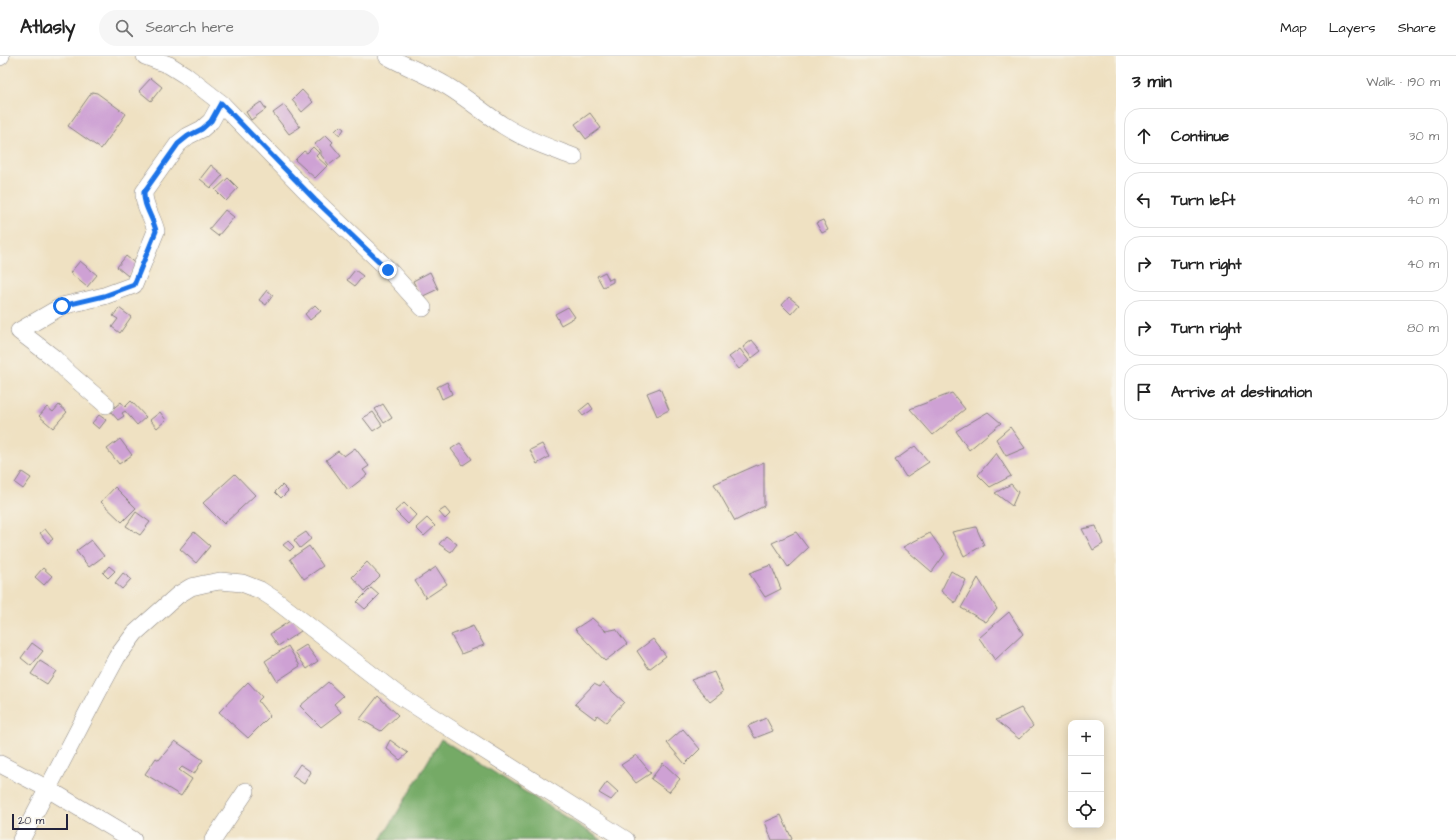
<!DOCTYPE html>
<html lang="en">
<head>
<meta charset="utf-8">
<style>
	:root { --surface:#fff; --page:#f6f6f6; --text:#222; --muted:#767676; --line:#e0e0e0 }
	body { margin:0; font-family:"Architects Daughter",sans-serif; background:var(--page); color:var(--text) }
	.controls { position:absolute; right:12px; bottom:12px; display:grid; overflow:hidden; border-radius:8px; box-shadow:0 2px 10px #0003 }
	.controls button { width:36px; height:36px; display:grid; place-items:center; padding:0; border:0; border-bottom:1px solid var(--line); background:var(--surface); color:var(--text); font:20px sans-serif }
	.scale { position:absolute; left:12px; bottom:10px; width:56px; box-sizing:border-box; padding-left:4px; border:2px solid #22223b; border-top:0; font-size:11px; line-height:14px; white-space:nowrap; color:#22223b; -webkit-text-stroke:3px #f7f3e8; paint-order:stroke }
	.stop { position:absolute; width:12px; height:12px; margin:-9px; border:3px solid #1a73e8; border-radius:50%; background:#fff }
	.stop.end { background:#1a73e8; border-color:#fff; box-shadow:0 1px 4px #0008 }
	.list { margin:0; padding:0; list-style:none }
	h2 { display:flex; justify-content:space-between; align-items:center; height:52px; margin:0; padding:0 16px; font-size:17px }
	h2 small { font-size:13px; font-weight:400; color:var(--muted) }
	.list li { display:grid; grid-template-columns:26px 1fr auto; gap:12px; align-items:center; box-sizing:border-box; height:56px; margin:0 8px 8px; padding:0 8px; border:1px solid var(--line); border-radius:16px }
	.list b { display:block; font-size:15px; white-space:nowrap }
	.list em { font-size:13px; font-style:normal; color:var(--muted) }
	.icon { flex:none; width:22px; height:22px; fill:none; stroke:currentColor; stroke-width:2; stroke-linecap:round; stroke-linejoin:round }
	.map { position:relative; flex:none; width:1116px; height:784px; overflow:hidden }
	header { display:flex; align-items:center; gap:24px; box-sizing:border-box; height:56px; padding:0 20px; background:var(--surface); border-bottom:1px solid var(--line) }
	header strong { font-size:19px }
	nav { display:flex; gap:22px; margin-inline-start:auto; font-size:14px }
	.search { width:280px; height:36px; background:var(--page); display:flex; align-items:center; gap:10px; box-sizing:border-box; padding:0 14px; border-radius:22px; color:var(--muted); font-size:15px }
	main { display:flex }
	aside { flex:1; background:var(--surface) }
	.map>svg:first-child { display:block }
	.forest { fill:#74aa66; stroke:#4b6650 }
	.building { fill:#cea1d4 }
	.lines { fill:none; stroke-linecap:round; stroke-linejoin:round }
	.street-casing { stroke:#88827e; stroke-width:18 }
	.street { stroke:#fff; stroke-width:17 }
	.route { stroke:#1a73e8; stroke-width:5 }
</style>
</head>
<body>
<header>
<strong>Atlasly</strong>
<div class="search"><svg class="icon" aria-label="search" viewBox="0 0 24 24"><circle cx="10" cy="10" r="6"/><path d="M15 15l6 6"/></svg>Search here</div>
<nav><a>Map</a><a>Layers</a><a>Share</a></nav>
</header>
<main>
<div class="map">
<svg width="1116" height="784" viewBox="0 0 1116 784">
	<rect width="100%" height="100%" fill="#f7f3e8"/>
	<filter id="ink" filterUnits="userSpaceOnUse"><feTurbulence type="fractalNoise" baseFrequency=".025" numOctaves="2"/><feDisplacementMap in="SourceGraphic" scale="8" xChannelSelector="R" yChannelSelector="G"/><feConvolveMatrix kernelMatrix="1 2 1 2 8 2 1 2 1" color-interpolation-filters="sRGB"/></filter>
	<filter id="wash" filterUnits="userSpaceOnUse"><feTurbulence type="fractalNoise" baseFrequency=".012" numOctaves="4" result="noise"/><feDisplacementMap in="SourceGraphic" scale="16" xChannelSelector="R" yChannelSelector="G"/><feGaussianBlur stdDeviation="0.9" result="paint"/><feColorMatrix in="noise" values="0 0 0 0 0 0 0 0 0 0 0 0 0 0 0 0 0 1.4 0 .05"/><feComposite in="paint" operator="in"/></filter>
	<g filter="url(#wash)">
		<rect width="100%" height="100%" fill="#efe1c2"/>
		<path class="forest" d="M 441,683 L 602,784 L 381,784 Z"/>
		<g id="blocks">
			<g class="building">
				<path d="M 151,22 L 162,31 L 151,45 L 139,35 Z"/>
				<path d="M 302,34 L 313,46 L 302,56 L 292,44 Z"/>
				<path d="M 92,36 L 97,37 L 126,58 L 101,93 L 68,70 Z"/>
				<path d="M 261,46 L 266,53 L 251,64 L 246,56 Z"/>
				<path d="M 284,49 L 300,71 L 289,78 L 273,57 Z"/>
				<path d="M 590,57 L 601,72 L 586,83 L 575,68 Z"/>
				<path d="M 340,70 L 344,73 L 340,79 L 335,75 Z"/>
				<path d="M 326,79 L 333,86 L 331,88 L 341,100 L 329,109 L 321,99 L 321,95 L 315,88 Z"/>
				<path d="M 313,91 L 319,97 L 316,100 L 327,110 L 315,122 L 295,104 L 304,95 L 307,97 Z"/>
				<path d="M 211,109 L 223,119 L 211,132 L 200,123 Z"/>
				<path d="M 228,122 L 238,132 L 226,145 L 215,134 Z"/>
				<path d="M 225,154 L 234,161 L 218,180 L 209,173 Z"/>
				<path d="M 823,164 L 828,174 L 822,177 L 816,167 Z"/>
				<path d="M 126,200 L 137,209 L 128,220 L 117,211 Z"/>
				<path d="M 80,205 L 97,219 L 87,231 L 70,217 Z"/>
				<path d="M 355,214 L 363,220 L 355,230 L 347,224 Z"/>
				<path d="M 430,216 L 438,233 L 421,241 L 413,225 Z"/>
				<path d="M 605,216 L 609,224 L 613,222 L 613,226 L 603,231 L 597,220 Z"/>
				<path d="M 267,234 L 273,239 L 266,249 L 259,244 Z"/>
				<path d="M 789,241 L 799,249 L 791,258 L 782,249 Z"/>
				<path d="M 315,249 L 321,255 L 310,264 L 305,258 Z"/>
				<path d="M 568,251 L 575,261 L 561,269 L 555,258 Z"/>
				<path d="M 119,252 L 131,261 L 120,277 L 112,271 L 118,263 L 113,260 Z"/>
				<path d="M 752,284 L 761,295 L 752,302 L 743,291 Z"/>
				<path d="M 740,293 L 749,305 L 739,313 L 729,301 Z"/>
				<path d="M 447,326 L 452,338 L 442,343 L 437,331 Z"/>
				<path d="M 660,332 L 669,354 L 657,360 L 647,337 Z"/>
				<path d="M 952,337 L 965,353 L 933,379 L 910,353 Z"/>
				<path d="M 131,345 L 146,361 L 137,369 L 125,355 L 122,357 L 124,360 L 118,364 L 110,355 L 121,346 L 125,351 Z"/>
				<path d="M 589,347 L 593,353 L 583,360 L 579,355 Z"/>
				<path d="M 383,348 L 392,362 L 384,367 L 375,353 Z"/>
				<path d="M 59,349 L 67,356 L 53,372 L 39,360 L 47,351 L 53,356 Z"/>
				<path d="M 160,356 L 166,364 L 157,372 L 150,364 Z"/>
				<path d="M 373,356 L 382,369 L 373,375 L 363,362 Z"/>
				<path d="M 988,356 L 1001,367 L 969,394 L 956,375 Z"/>
				<path d="M 99,359 L 106,364 L 99,373 L 92,367 Z"/>
				<path d="M 1010,371 L 1025,392 L 1006,400 L 996,383 Z"/>
				<path d="M 120,383 L 132,399 L 119,408 L 107,393 Z"/>
				<path d="M 460,387 L 472,403 L 463,409 L 451,393 Z"/>
				<path d="M 542,388 L 549,401 L 537,408 L 530,394 Z"/>
				<path d="M 915,390 L 929,406 L 906,421 L 895,404 Z"/>
				<path d="M 355,392 L 369,410 L 363,414 L 367,419 L 348,434 L 326,404 L 338,395 L 344,400 Z"/>
				<path d="M 996,397 L 1011,420 L 990,431 L 978,419 Z"/>
				<path d="M 764,406 L 764,450 L 735,465 L 714,428 Z"/>
				<path d="M 22,416 L 31,422 L 23,433 L 15,427 Z"/>
				<path d="M 235,418 L 255,439 L 224,468 L 203,447 Z"/>
				<path d="M 1011,428 L 1018,436 L 1012,450 L 995,437 Z"/>
				<path d="M 282,429 L 288,435 L 281,442 L 275,436 Z"/>
				<path d="M 115,431 L 136,452 L 122,466 L 101,446 Z"/>
				<path d="M 404,447 L 416,459 L 408,468 L 395,455 Z"/>
				<path d="M 445,452 L 450,458 L 445,463 L 439,456 Z"/>
				<path d="M 136,456 L 150,466 L 140,479 L 126,470 Z"/>
				<path d="M 427,462 L 435,470 L 424,480 L 416,472 Z"/>
				<path d="M 1096,470 L 1103,488 L 1093,494 L 1082,473 Z"/>
				<path d="M 976,471 L 984,489 L 964,500 L 952,476 Z"/>
				<path d="M 45,473 L 53,483 L 48,487 L 40,477 Z"/>
				<path d="M 194,476 L 210,490 L 196,507 L 180,493 Z"/>
				<path d="M 306,476 L 311,483 L 300,492 L 294,484 Z"/>
				<path d="M 796,476 L 808,492 L 788,511 L 772,487 Z"/>
				<path d="M 930,477 L 945,498 L 932,516 L 903,491 Z"/>
				<path d="M 446,480 L 457,488 L 451,496 L 439,488 Z"/>
				<path d="M 91,484 L 104,500 L 89,511 L 76,495 Z"/>
				<path d="M 288,485 L 294,491 L 290,495 L 283,489 Z"/>
				<path d="M 309,490 L 323,510 L 304,523 L 290,503 Z"/>
				<path d="M 367,506 L 380,520 L 365,535 L 352,521 Z"/>
				<path d="M 771,509 L 781,533 L 765,541 L 749,517 Z"/>
				<path d="M 109,510 L 115,515 L 108,522 L 103,517 Z"/>
				<path d="M 436,511 L 447,528 L 426,542 L 415,525 Z"/>
				<path d="M 43,512 L 52,520 L 44,529 L 35,521 Z"/>
				<path d="M 951,515 L 966,524 L 955,547 L 941,535 Z"/>
				<path d="M 123,517 L 131,523 L 122,533 L 115,527 Z"/>
				<path d="M 978,522 L 997,553 L 986,566 L 961,552 Z"/>
				<path d="M 371,532 L 379,539 L 365,553 L 357,546 Z"/>
				<path d="M 1009,556 L 1023,578 L 995,604 L 979,582 Z"/>
				<path d="M 592,562 L 606,575 L 616,573 L 627,588 L 605,605 L 575,573 Z"/>
				<path d="M 293,563 L 301,575 L 278,590 L 270,578 Z"/>
				<path d="M 473,570 L 484,589 L 461,598 L 451,579 Z"/>
				<path d="M 653,583 L 666,600 L 649,613 L 637,595 Z"/>
				<path d="M 32,587 L 43,595 L 31,610 L 21,602 Z"/>
				<path d="M 306,589 L 318,605 L 307,613 L 295,596 Z"/>
				<path d="M 288,590 L 300,610 L 277,625 L 265,605 Z"/>
				<path d="M 40,605 L 56,615 L 47,628 L 31,618 Z"/>
				<path d="M 714,616 L 723,636 L 710,646 L 691,624 Z"/>
				<path d="M 248,626 L 262,641 L 258,645 L 270,660 L 248,682 L 219,656 Z"/>
				<path d="M 328,626 L 343,640 L 334,648 L 341,656 L 321,671 L 300,650 Z"/>
				<path d="M 603,627 L 624,646 L 606,666 L 597,659 L 595,663 L 575,648 L 594,628 L 600,631 Z"/>
				<path d="M 378,640 L 398,659 L 381,675 L 360,663 Z"/>
				<path d="M 1021,652 L 1033,670 L 1019,683 L 996,664 Z"/>
				<path d="M 766,662 L 773,675 L 755,682 L 748,670 Z"/>
				<path d="M 683,673 L 700,693 L 685,708 L 667,687 Z"/>
				<path d="M 390,684 L 408,697 L 400,704 L 386,692 Z"/>
				<path d="M 175,685 L 203,704 L 194,718 L 182,711 L 179,714 L 192,723 L 181,740 L 145,718 L 156,702 L 159,704 Z"/>
				<path d="M 636,699 L 651,717 L 636,727 L 621,709 Z"/>
				<path d="M 663,707 L 680,723 L 669,736 L 651,723 Z"/>
				<path d="M 300,708 L 311,716 L 304,728 L 292,720 Z"/>
				<path d="M 607,726 L 618,736 L 611,744 L 599,737 Z"/>
				<path d="M 781,759 L 792,783 L 791,784 L 772,784 L 765,766 Z"/>
			</g>
		</g>
	</g>
	<g filter="url(#ink)">
		<use href="#blocks" fill-opacity="0" stroke="#88827e" stroke-width="1"/>
		<g class="lines">
			<defs>
				<g id="street">
					<path d="M 145,0 L 169,9 L 185,19 L 221,47 L 315,144 L 388,213 L 423,252"/>
					<path d="M 387,0 C 406,11 428,18 447,30 C 467,42 485,58 504,70 C 526,84 551,92 574,101"/>
					<path d="M 0,1 L 1,0"/>
					<path d="M 106,349 L 70,318 L 54,302 L 19,275 L 62,250 L 104,240 L 134,229 L 156,175 C 153,161 143,150 144,136 L 178,88 L 188,80 L 202,73 L 211,65 L 221,47"/>
					<path d="M 0,708 L 48,733 L 133,784"/>
					<path d="M 21,784 L 98,636 L 117,601 L 135,577 L 178,539 L 191,531 L 204,528 L 220,525 L 242,527 L 260,534 L 274,543 L 397,638 L 448,671 L 626,784"/>
					<path d="M 213,784 L 246,735"/>
				</g>
			</defs>
			<use href="#street" class="street-casing"/>
			<use href="#street" class="street"/>
		</g>
	</g>
	<g class="lines" filter="url(#ink)">
		<path class="route" d="M 62,250 L 104,240 L 134,229 L 156,175 C 153,161 143,150 144,136 L 178,88 L 188,80 L 202,73 L 211,65 L 221,47 L 315,144 L 388,214"/>
	</g>
</svg>
<div class="controls">
<button>+</button>
<button>−</button>
<button><svg class="icon" aria-label="locate" viewBox="0 0 24 24"><circle cx="12" cy="12" r="6"/><path d="M12 2v4M12 18v4M2 12h4M18 12h4"/></svg></button>
</div>
<div class="scale">20 m</div>
<div class="stop" style="left:62px;top:250px"></div>
<div class="stop end" style="left:388px;top:214px"></div>
</div>
<aside>
<h2>3 min<small>Walk · 190 m</small></h2>
<ul class="list">
<li><svg class="icon" aria-label="ahead" viewBox="0 0 24 24"><path d="M12 20V5M6 11l6-6 6 6"/></svg><div><b>Continue</b></div><em>30 m</em></li>
<li><svg class="icon" aria-label="left" viewBox="0 0 24 24"><path d="M17 20v-9H6M10 6l-5 5 5 5"/></svg><div><b>Turn left</b></div><em>40 m</em></li>
<li><svg class="icon" aria-label="right" viewBox="0 0 24 24"><path d="M7 20v-9h11M14 6l5 5-5 5"/></svg><div><b>Turn right</b></div><em>40 m</em></li>
<li><svg class="icon" aria-label="right" viewBox="0 0 24 24"><path d="M7 20v-9h11M14 6l5 5-5 5"/></svg><div><b>Turn right</b></div><em>80 m</em></li>
<li><svg class="icon" aria-label="arrive" viewBox="0 0 24 24"><path d="M6 21V4h12l-3 4 3 4H6"/></svg><div><b>Arrive at destination</b></div></li>
</ul>
</aside>
</main>
</body>
</html>
